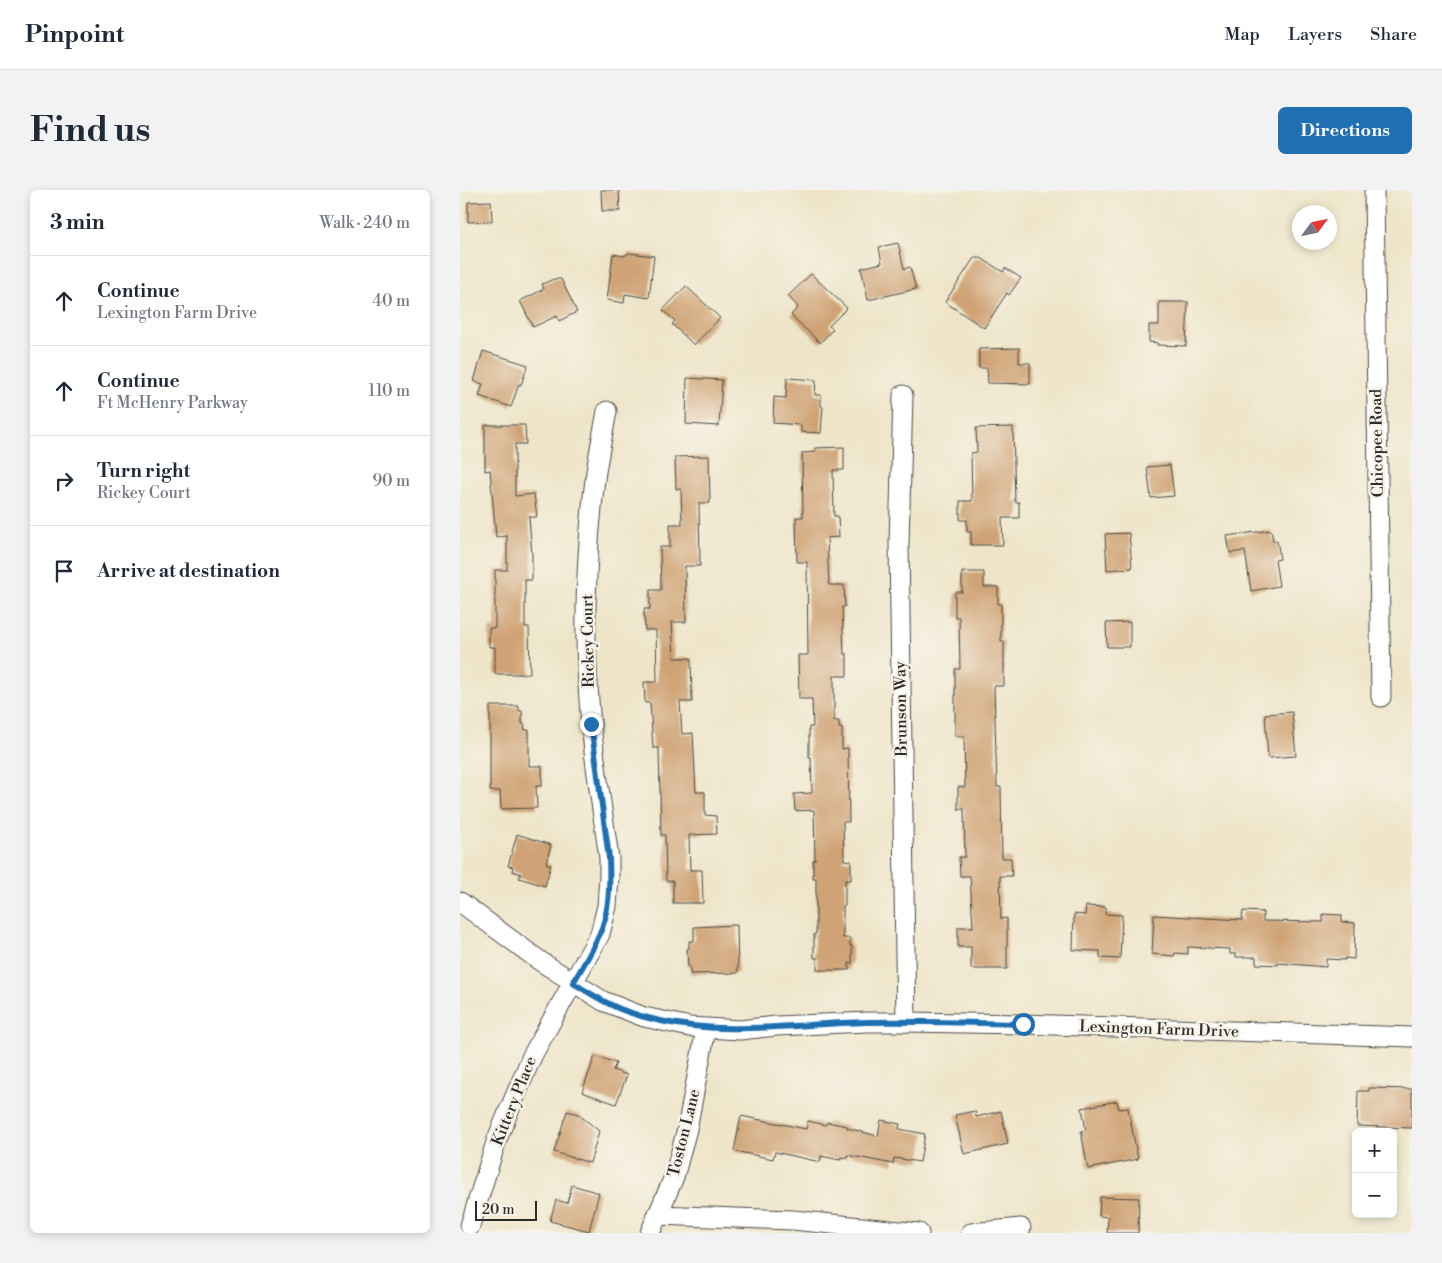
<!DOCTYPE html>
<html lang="en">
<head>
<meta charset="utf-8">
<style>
	:root { --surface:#fff; --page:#f2f2f3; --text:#1f2937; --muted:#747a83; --line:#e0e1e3; --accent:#1f6fb2 }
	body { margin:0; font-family:"Libre Bodoni",serif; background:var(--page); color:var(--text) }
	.controls { position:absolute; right:15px; bottom:15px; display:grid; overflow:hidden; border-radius:8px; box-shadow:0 2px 8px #0003 }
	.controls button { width:45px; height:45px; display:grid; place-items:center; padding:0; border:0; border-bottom:1px solid var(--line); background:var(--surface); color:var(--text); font:25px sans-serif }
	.compass { position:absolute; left:832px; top:15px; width:45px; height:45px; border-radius:50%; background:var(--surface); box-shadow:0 2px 8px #0003; rotate:57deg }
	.scale { position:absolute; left:15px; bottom:12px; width:62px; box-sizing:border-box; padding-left:5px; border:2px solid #2b2b2b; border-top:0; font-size:14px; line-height:18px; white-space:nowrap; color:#2b2b2b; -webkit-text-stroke:4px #f7f3e8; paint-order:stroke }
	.stop { position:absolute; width:15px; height:15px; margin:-11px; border:4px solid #1f6fb2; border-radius:50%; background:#fff }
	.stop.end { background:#1f6fb2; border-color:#fff; box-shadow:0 1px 5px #0008 }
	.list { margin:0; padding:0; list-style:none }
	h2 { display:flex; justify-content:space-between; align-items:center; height:65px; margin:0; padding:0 20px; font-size:21px }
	h2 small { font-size:16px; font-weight:400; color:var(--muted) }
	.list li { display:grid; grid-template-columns:32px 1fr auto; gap:15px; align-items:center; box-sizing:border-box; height:90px; padding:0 20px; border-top:1px solid var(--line) }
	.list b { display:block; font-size:19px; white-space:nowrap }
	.list p { margin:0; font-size:16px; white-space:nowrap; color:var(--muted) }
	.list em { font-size:16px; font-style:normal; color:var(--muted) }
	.icon { flex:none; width:28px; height:28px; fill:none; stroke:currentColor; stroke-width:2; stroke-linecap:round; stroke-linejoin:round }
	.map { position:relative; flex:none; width:952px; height:1043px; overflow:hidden; border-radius:8px }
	header { display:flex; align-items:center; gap:30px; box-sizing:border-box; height:70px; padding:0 25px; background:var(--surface); border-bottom:1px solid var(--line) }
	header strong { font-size:24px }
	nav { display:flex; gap:28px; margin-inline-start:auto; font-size:18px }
	.intro { display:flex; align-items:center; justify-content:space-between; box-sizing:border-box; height:120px; padding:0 30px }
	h1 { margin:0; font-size:35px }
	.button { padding:12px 22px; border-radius:8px; background:var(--accent); color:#fff; font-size:18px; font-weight:700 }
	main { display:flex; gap:30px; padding:0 30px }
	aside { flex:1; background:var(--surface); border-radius:8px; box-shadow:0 2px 8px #0003 }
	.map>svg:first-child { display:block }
	.building { fill:#cfa374 }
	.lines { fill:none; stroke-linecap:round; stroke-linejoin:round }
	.minor-casing { stroke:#484743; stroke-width:21 }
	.minor { stroke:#fff; stroke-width:19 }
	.route { stroke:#1f6fb2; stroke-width:6 }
	.labels { text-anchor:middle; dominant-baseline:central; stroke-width:5; stroke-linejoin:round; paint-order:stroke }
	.street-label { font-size:16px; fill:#2b2b2b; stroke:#f7f3e8 }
</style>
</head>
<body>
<header>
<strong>Pinpoint</strong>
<nav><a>Map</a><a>Layers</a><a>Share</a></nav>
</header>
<div class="intro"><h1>Find us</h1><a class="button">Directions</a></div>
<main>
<aside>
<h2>3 min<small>Walk · 240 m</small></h2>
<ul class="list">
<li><svg class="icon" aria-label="ahead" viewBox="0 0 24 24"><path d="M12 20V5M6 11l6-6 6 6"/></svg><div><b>Continue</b><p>Lexington Farm Drive</p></div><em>40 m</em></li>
<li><svg class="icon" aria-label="ahead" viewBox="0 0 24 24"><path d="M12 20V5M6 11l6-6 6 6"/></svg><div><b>Continue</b><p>Ft McHenry Parkway</p></div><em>110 m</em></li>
<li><svg class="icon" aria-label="right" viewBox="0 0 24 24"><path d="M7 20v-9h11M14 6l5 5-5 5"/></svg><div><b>Turn right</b><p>Rickey Court</p></div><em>90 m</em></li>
<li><svg class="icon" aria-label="arrive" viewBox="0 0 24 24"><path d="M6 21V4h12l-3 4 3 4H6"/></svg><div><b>Arrive at destination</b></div></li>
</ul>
</aside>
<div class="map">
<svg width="952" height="1043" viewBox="0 0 952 1043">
	<rect width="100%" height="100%" fill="#f7f3e8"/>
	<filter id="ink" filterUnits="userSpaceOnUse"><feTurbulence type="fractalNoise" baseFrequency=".02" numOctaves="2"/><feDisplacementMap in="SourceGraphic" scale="10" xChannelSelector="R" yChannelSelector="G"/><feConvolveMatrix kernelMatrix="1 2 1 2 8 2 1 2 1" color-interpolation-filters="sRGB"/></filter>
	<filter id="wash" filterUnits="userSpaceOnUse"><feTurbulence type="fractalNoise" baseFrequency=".0096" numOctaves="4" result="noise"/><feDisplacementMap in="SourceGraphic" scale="20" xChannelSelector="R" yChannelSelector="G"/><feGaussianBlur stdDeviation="1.12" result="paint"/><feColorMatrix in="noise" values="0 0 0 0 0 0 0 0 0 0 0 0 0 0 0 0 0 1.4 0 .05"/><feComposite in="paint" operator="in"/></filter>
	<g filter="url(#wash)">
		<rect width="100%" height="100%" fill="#eee5c9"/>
		<g id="blocks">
			<g class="building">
				<path d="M 141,0 L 159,0 L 160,21 L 142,21 Z"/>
				<path d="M 31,11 L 32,31 L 8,32 L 8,12 Z"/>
				<path d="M 438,53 L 444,79 L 450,77 L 456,99 L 408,110 L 401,78 L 422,73 L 419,57 Z"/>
				<path d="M 169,63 L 194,66 L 189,108 L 165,104 L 164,113 L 147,110 L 153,64 L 164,66 Z"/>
				<path d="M 514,68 L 521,68 L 543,82 L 545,78 L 561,88 L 549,105 L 547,103 L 524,138 L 485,112 Z"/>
				<path d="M 351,84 L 387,118 L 369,136 L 373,139 L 360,153 L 331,125 L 338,117 L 328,106 Z"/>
				<path d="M 94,89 L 101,89 L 117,122 L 99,131 L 97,126 L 73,137 L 60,111 L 84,99 L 82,94 Z"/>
				<path d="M 226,96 L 260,128 L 234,155 L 212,134 L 215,131 L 203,120 Z"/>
				<path d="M 699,112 L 728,112 L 726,156 L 697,155 L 698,153 L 689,152 L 689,135 L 699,135 Z"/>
				<path d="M 559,158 L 559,173 L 570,173 L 570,194 L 528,193 L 527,178 L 519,178 L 519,159 Z"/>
				<path d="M 23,161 L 68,175 L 61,195 L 59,194 L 51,217 L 19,206 L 23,194 L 14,191 Z"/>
				<path d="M 227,188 L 262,190 L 259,236 L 226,234 Z"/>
				<path d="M 327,188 L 356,190 L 355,205 L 361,205 L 361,216 L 363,217 L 361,243 L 341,242 L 341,235 L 313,233 L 314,207 L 326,208 Z"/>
				<path d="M 25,235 L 65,235 L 66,254 L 55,254 L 55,306 L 74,304 L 77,327 L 69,327 L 72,365 L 72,390 L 65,390 L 65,437 L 69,437 L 70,484 L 35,484 L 35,457 L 29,457 L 29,438 L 35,438 L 35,380 L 47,380 L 47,346 L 36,347 L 30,280 L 25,281 Z"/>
				<path d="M 553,237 L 555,312 L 559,312 L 559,328 L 542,328 L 543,355 L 511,355 L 511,342 L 507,342 L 507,330 L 500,330 L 500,311 L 512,311 L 511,263 L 517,262 L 516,238 Z"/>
				<path d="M 384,257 L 384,280 L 373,280 L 374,326 L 378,326 L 379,347 L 367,348 L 369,395 L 384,395 L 385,417 L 382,417 L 384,464 L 387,464 L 387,486 L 374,486 L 374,531 L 379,531 L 379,538 L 382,538 L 382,559 L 388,558 L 389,632 L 383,632 L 384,670 L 391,671 L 391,690 L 385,690 L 385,716 L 383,716 L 383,748 L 390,748 L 390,756 L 392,756 L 392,773 L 389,773 L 389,780 L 357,780 L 357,768 L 354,768 L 354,744 L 356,744 L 356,688 L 353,688 L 353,670 L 355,670 L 354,620 L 335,621 L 334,604 L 352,603 L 351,567 L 349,567 L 349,537 L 353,537 L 352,509 L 339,509 L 338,465 L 348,465 L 347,372 L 337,372 L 336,327 L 343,327 L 342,263 L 355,262 L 355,258 Z"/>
				<path d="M 249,266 L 250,313 L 239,313 L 240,376 L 225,376 L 226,432 L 212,432 L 214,468 L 231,468 L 232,512 L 220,512 L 222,544 L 233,543 L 236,602 L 245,602 L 245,625 L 256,626 L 257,644 L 229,645 L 230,680 L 242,680 L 243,713 L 213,713 L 213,691 L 206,691 L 205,645 L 201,645 L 199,558 L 193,558 L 190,513 L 185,513 L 184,492 L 197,492 L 196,440 L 185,440 L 184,419 L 190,419 L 190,400 L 201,400 L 200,357 L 210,357 L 210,334 L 222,334 L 221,299 L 216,299 L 215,267 Z"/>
				<path d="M 710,275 L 714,306 L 691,308 L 687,277 Z"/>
				<path d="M 811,340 L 813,351 L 817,350 L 820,369 L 815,370 L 819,396 L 791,401 L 785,361 L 770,363 L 767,346 Z"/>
				<path d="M 669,343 L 672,378 L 647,380 L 645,344 Z"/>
				<path d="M 502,382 L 524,382 L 524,397 L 538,397 L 538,414 L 541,414 L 541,451 L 544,451 L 544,496 L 534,496 L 537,597 L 541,597 L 542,668 L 551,668 L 552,686 L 540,686 L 541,729 L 547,728 L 547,779 L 511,779 L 511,757 L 498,757 L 498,737 L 513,737 L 510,686 L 500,686 L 499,667 L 505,667 L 504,619 L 498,619 L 498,597 L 505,597 L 504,546 L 495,546 L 495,479 L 500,479 L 499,427 L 495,427 L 495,402 L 502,402 Z"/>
				<path d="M 670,432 L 670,457 L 647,457 L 646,433 Z"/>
				<path d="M 30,516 L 59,516 L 59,521 L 62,521 L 62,534 L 64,533 L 65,540 L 69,540 L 69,576 L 82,576 L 82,596 L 76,596 L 77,618 L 41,619 L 40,601 L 30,601 Z"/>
				<path d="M 832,522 L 836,566 L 808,568 L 805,524 Z"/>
				<path d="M 57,644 L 91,655 L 86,673 L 91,675 L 85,696 L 59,688 L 61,684 L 52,681 L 53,677 L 48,676 Z"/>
				<path d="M 626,716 L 646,717 L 645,724 L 662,725 L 660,769 L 640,768 L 640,761 L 613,760 L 614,724 L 625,725 Z"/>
				<path d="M 783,721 L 803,722 L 803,731 L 863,732 L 863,724 L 882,725 L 882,732 L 895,733 L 894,769 L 885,768 L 885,770 L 866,769 L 866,777 L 818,773 L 818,775 L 796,774 L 796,767 L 776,767 L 776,764 L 770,764 L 770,759 L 728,757 L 728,764 L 715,763 L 714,766 L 692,764 L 694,725 L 782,730 Z"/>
				<path d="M 277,735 L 278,783 L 230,784 L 230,777 L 228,777 L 227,759 L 229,758 L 229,751 L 234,751 L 234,737 Z"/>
				<path d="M 135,866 L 156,873 L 153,880 L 167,885 L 156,914 L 122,902 Z"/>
				<path d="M 909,898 L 952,899 L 952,938 L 897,936 L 898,901 L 909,901 Z"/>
				<path d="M 657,911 L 659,919 L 668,918 L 678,969 L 628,979 L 621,941 L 626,940 L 622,918 Z"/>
				<path d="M 107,921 L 118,924 L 139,941 L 130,973 L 94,962 Z"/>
				<path d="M 515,921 L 516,927 L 541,921 L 548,954 L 504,964 L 495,925 Z"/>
				<path d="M 281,926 L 346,939 L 348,931 L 366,935 L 367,932 L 387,936 L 387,938 L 418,946 L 421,930 L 440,934 L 439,939 L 465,944 L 460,972 L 434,968 L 433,974 L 387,965 L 387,968 L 381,967 L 380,970 L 361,966 L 360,972 L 315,962 L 313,969 L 274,961 Z"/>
				<path d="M 112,995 L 139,1003 L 129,1041 L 90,1031 L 96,1010 L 107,1013 Z"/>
				<path d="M 640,1007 L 679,1008 L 678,1043 L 647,1043 L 648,1027 L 639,1026 Z"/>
			</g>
		</g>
	</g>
	<g filter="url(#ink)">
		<use href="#blocks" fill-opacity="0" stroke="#484743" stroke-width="1"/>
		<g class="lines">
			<defs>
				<g id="minor">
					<path d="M 914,0 L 921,507"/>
					<path d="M 443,205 L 439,354 L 446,832"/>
					<path d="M 0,712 L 80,771 L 143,811 L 184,827 L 230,837 L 280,840 L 316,836 L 408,832 L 446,832 L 563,834 L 952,847"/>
					<path d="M 197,1025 L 333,1030 L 459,1043"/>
					<path d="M 10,1036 L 37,949 L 72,866 L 140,744 L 147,716 L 149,687 L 149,668 C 141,610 131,553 128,494 C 123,426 127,357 135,289 C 138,266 143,244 147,221"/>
					<path d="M 190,1043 L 214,987 L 227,939 L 246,839"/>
					<path d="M 511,1043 L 561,1038"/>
				</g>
			</defs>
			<use href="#minor" class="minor-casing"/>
			<use href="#minor" class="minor"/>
		</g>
	</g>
	<g class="lines" filter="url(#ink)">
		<path class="route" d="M 131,534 L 149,668 C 150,693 150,722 139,745 C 132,762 122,777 113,793 C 128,802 143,812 160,819 C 243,851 321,834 407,832 C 459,831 511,833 563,834"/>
	</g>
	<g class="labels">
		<g class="street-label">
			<text transform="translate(917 253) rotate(-91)">Chicopee Road</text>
			<text transform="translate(128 451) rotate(-91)">Rickey Court</text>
			<text transform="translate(441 519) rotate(-91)">Brunson Way</text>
			<text transform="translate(699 839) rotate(2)">Lexington Farm Drive</text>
			<text transform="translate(54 911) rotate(-68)">Kittery Place</text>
			<text transform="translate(224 943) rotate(-76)">Toston Lane</text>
		</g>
	</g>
</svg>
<div class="controls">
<button>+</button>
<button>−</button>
</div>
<svg class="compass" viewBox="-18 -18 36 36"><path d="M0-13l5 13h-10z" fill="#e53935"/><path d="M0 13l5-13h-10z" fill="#747a83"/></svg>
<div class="scale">20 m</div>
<div class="stop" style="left:563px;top:834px"></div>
<div class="stop end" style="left:131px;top:534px"></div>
</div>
</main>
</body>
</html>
